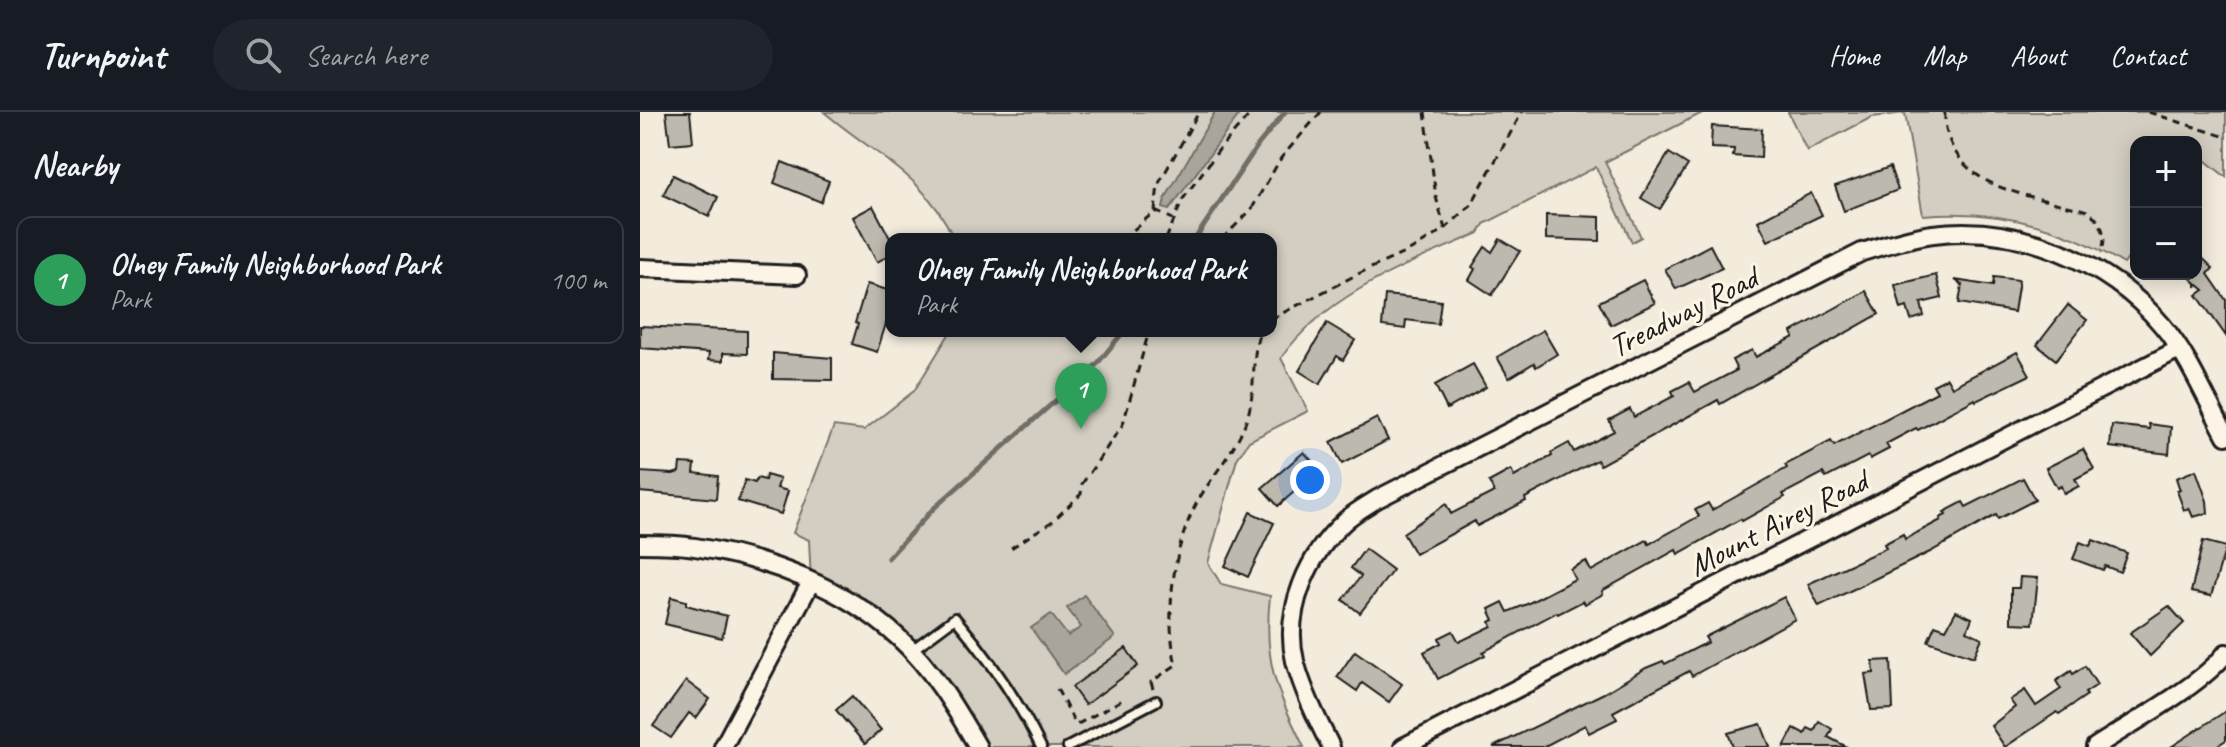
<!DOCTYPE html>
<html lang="en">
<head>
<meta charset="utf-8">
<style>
	:root { --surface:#171b24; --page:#20242c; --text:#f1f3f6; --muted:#9ea1a6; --line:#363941; --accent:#919294 }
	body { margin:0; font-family:Caveat,sans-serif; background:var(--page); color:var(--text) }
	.controls { position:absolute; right:24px; top:24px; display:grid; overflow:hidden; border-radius:16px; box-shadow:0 4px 20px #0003 }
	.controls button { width:72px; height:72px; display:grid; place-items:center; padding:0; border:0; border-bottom:2px solid var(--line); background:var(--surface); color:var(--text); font:40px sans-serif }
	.you { position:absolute; left:670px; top:368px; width:28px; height:28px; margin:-20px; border:6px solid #fff; border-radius:50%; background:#1a73e8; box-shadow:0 0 0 12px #1a73e833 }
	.badge { display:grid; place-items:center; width:52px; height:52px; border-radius:50%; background:var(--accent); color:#fff; font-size:26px; font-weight:700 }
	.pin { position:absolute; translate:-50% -66px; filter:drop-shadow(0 2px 4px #0008) }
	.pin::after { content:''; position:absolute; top:42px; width:28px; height:24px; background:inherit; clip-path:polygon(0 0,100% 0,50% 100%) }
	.popup { position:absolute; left:245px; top:121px; width:392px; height:104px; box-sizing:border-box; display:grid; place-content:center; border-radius:16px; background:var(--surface); filter:drop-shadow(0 2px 6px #0005); font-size:26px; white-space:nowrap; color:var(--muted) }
	.popup b { font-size:30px; color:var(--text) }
	.popup::after { content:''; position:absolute; left:50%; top:100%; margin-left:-16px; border:16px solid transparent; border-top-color:var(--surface) }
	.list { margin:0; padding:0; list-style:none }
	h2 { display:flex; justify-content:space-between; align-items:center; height:104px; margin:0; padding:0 32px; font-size:34px }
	h2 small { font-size:26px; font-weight:400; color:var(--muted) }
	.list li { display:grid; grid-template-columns:52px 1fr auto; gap:24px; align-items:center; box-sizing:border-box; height:128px; margin:0 16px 16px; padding:0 16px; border:2px solid var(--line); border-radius:16px }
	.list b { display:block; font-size:30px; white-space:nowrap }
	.list p { margin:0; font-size:26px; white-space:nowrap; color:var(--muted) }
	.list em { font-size:26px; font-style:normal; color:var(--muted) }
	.icon { flex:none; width:44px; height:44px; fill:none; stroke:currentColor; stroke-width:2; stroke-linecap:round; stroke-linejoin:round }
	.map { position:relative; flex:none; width:1586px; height:635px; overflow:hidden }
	header { display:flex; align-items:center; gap:48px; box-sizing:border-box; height:112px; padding:0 40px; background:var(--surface); border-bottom:2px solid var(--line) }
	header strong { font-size:38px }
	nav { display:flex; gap:44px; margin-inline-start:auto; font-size:28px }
	.search { width:560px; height:72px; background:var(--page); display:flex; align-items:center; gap:20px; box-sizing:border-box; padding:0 28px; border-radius:44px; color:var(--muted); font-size:30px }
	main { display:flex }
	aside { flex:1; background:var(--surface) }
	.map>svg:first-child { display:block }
	.green { fill:#d3cec1; stroke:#78756e; stroke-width:2 }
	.water { fill:#aaa59b; stroke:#716e68; stroke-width:2 }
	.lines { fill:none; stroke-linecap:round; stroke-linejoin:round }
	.stream { stroke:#716e68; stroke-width:5 }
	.building { fill:#beb9ae; stroke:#1c1c1c; stroke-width:2 }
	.service-casing { stroke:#1c1c1c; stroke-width:14 }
	.minor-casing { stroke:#1c1c1c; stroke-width:22 }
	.path { stroke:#1c1c1c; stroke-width:3; stroke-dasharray:8 6; stroke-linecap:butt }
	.service { stroke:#fcf5e5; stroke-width:8 }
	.minor { stroke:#fcf5e5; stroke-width:16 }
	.labels { text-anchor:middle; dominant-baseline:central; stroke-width:6; stroke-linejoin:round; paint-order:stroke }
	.street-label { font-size:32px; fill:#1c1c1c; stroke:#fcf5e5 }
</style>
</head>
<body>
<header>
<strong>Turnpoint</strong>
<div class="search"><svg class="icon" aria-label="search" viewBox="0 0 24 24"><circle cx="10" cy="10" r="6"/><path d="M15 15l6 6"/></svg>Search here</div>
<nav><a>Home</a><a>Map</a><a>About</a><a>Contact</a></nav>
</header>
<main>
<aside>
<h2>Nearby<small></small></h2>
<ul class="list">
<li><span class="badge" style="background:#2e9e5b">1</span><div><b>Olney Family Neighborhood Park</b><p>Park</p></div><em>100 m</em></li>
</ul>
</aside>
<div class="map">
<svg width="1586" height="635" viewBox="0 0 1586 635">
	<rect width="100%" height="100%" fill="#f3ecdd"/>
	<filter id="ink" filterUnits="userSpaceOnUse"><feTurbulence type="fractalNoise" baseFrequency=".0125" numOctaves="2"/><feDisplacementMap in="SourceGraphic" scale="16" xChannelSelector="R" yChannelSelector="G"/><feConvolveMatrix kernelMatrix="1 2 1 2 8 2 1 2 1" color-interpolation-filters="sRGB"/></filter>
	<g filter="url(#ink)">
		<g class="green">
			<path d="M 184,0 L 1064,0 L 965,50 L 1001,125 L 992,130 L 956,55 L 844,112 L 839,121 C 768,152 687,181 641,246 L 668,299 L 609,329 L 597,347 L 568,451 L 581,472 L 630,484 C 623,549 636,578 664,635 L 338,635 L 271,539 L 171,470 L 169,428 L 153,421 L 194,314 L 224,318 L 274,279 L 311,219 L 631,219 L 631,127 L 314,127 C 286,63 234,43 184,0 Z"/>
			<path d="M 1148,0 L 1586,0 L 1586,65 L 1562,46 L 1556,54 L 1556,30 L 1496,30 L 1496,135 L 1484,152 C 1422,113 1356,97 1283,103 L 1265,1 L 1232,5 L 1167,39 Z"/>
		</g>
		<g class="water">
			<path d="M 575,0 L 601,0 L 529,98 L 523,96 L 525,87 Z"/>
			<path d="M 444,483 L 475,525 L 424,562 L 391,516 L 411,502 L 428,524 L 441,515 L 427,496 Z"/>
		</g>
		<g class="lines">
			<g class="stream">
				<path d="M 555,127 L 618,33 L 645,0"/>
				<path d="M 248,446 L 293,397 L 457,252 L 484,219"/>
			</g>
		</g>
		<g class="building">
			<path d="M 26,0 L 50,0 L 53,30 L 30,32 Z"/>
			<path d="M 1072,14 L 1122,17 L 1121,46 L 1093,44 L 1094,37 L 1071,36 Z"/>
			<path d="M 1029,41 L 1048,53 L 1020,97 L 1001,86 Z"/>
			<path d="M 142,50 L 189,69 L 181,90 L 134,71 Z"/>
			<path d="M 1250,55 L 1258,78 L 1204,99 L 1195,74 Z"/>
			<path d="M 33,63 L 78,85 L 69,105 L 23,83 Z"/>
			<path d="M 1171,81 L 1182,103 L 1128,129 L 1118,109 Z"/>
			<path d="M 233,94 L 251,128 L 251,142 L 237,150 L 213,105 Z"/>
			<path d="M 906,103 L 960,105 L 960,129 L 906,127 Z"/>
			<path d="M 860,127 L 880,139 L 852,183 L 829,168 L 835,157 L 832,155 L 845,135 L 852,140 Z"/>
			<path d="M 1070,133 L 1082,156 L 1036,177 L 1025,157 Z"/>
			<path d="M 1556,140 L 1573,156 L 1568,162 L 1586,188 L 1586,224 L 1557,183 L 1564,178 L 1558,173 L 1556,174 L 1556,171 L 1546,162 L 1556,162 Z"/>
			<path d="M 1296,163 L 1302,186 L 1281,191 L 1284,204 L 1271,208 L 1267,195 L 1261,197 L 1255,173 Z"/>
			<path d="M 1354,165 L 1379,168 L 1374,200 L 1319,191 L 1322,173 L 1315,168 L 1353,174 Z"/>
			<path d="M 1003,168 L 1015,191 L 971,213 L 959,190 Z"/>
			<path d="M 227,172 L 251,179 L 251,196 L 237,240 L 212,232 L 218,212 L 215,211 Z"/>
			<path d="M 1226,179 L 1239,202 L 1080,292 L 1078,288 L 960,353 L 957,348 L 885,386 L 886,389 L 837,414 L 835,409 L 775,442 L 763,421 L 806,392 L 811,402 L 854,380 L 849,370 L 871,358 L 874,365 L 912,344 L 911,341 L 929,331 L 934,340 L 974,319 L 969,308 L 990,297 L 994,305 L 1034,284 L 1032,279 L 1049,270 L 1055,280 L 1097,258 L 1092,248 L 1112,238 L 1116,245 L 1154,225 L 1152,220 Z"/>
			<path d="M 745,183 L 801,189 L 798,212 L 766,208 L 765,217 L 742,214 Z"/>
			<path d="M 1428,193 L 1447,208 L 1416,248 L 1397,233 Z"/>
			<path d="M 687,211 L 715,228 L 703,248 L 697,244 L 680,272 L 659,259 Z"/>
			<path d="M 0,214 L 107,219 L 107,242 L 83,241 L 83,249 L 68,248 L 69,241 L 0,236 Z"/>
			<path d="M 903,218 L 917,242 L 896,255 L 894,251 L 869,266 L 857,245 Z"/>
			<path d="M 1377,240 L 1390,263 L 1336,289 L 1335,287 L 1278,318 L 1276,316 L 1246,332 L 1249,337 L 1230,347 L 1228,344 L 1186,366 L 1183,361 L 1143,382 L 1145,385 L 1102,409 L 1101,407 L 1038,442 L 1036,438 L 962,479 L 963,482 L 945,492 L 943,489 L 918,502 L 917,500 L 843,540 L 845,543 L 798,567 L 784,540 L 801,531 L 799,526 L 813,519 L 819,530 L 852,514 L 850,510 L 854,508 L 849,497 L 863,490 L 868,500 L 887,492 L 935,467 L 930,457 L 946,449 L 951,459 L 1007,428 L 1009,432 L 1059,404 L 1055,398 L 1068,391 L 1072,398 L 1147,356 L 1145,353 L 1191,329 L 1194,334 L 1297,280 L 1293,273 L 1307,266 L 1312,275 Z"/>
			<path d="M 133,241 L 192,246 L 192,268 L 133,267 Z"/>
			<path d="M 833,252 L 846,275 L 807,297 L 795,273 Z"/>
			<path d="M 737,306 L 748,328 L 702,352 L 691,330 Z"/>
			<path d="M 1509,312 L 1531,315 L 1529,342 L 1470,335 L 1472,313 L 1510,317 Z"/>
			<path d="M 1443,337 L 1454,357 L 1435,367 L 1439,374 L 1424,382 L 1421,374 L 1417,376 L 1406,356 Z"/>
			<path d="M 664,340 L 685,364 L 667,379 L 662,373 L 638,394 L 622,376 Z"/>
			<path d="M 40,351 L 55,352 L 54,361 L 78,364 L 76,387 L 0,380 L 0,360 L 33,362 L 39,360 Z"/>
			<path d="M 1556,358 L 1567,389 L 1568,401 L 1553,405 L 1549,396 L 1544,398 L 1537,379 L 1540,378 L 1536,366 Z"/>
			<path d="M 126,363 L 140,367 L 137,376 L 148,379 L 141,402 L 98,389 L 105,368 L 115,371 L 117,366 L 125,368 Z"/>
			<path d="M 1383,366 L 1395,388 L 1358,407 L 1356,403 L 1290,440 L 1179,494 L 1168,472 L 1246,436 L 1244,432 L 1263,422 L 1265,427 L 1301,408 L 1300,406 L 1306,403 L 1304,400 L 1323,390 L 1326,395 Z"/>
			<path d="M 610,400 L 634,411 L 608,465 L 585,454 Z"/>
			<path d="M 1453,428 L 1487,441 L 1480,460 L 1465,454 L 1463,458 L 1433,447 L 1440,430 L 1450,434 Z"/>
			<path d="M 1563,429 L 1586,435 L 1571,484 L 1551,480 Z"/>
			<path d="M 725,437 L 753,458 L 720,501 L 703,488 L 721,464 L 711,456 Z"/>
			<path d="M 1380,465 L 1398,466 L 1393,512 L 1371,511 L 1371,476 L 1379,476 Z"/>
			<path d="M 31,485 L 46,489 L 46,493 L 87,504 L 82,526 L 25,512 Z"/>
			<path d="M 1144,485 L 1155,507 L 1052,564 L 1049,559 L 973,600 L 977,607 L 949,621 L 945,613 L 903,635 L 853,635 L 964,581 L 1006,556 L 1023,549 L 1025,552 L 1068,530 L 1065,525 Z"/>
			<path d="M 1529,494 L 1544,511 L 1510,544 L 1490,521 Z"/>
			<path d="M 1316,499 L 1332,506 L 1327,519 L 1342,526 L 1334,545 L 1288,529 L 1295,513 L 1306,517 Z"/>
			<path d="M 486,536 L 498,554 L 445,593 L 432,575 Z"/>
			<path d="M 715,539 L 762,572 L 749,590 L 722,571 L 717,579 L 697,565 Z"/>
			<path d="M 1251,548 L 1253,597 L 1231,598 L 1225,562 L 1234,561 L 1233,549 Z"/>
			<path d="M 1445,554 L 1457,573 L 1445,581 L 1447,583 L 1419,602 L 1417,600 L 1365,635 L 1351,614 L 1375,595 L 1370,588 L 1385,578 L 1396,594 L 1421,577 L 1416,569 L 1431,559 L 1433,562 Z"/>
			<path d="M 46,569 L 70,587 L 56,606 L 49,601 L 31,626 L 13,614 Z"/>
			<path d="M 212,584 L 241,618 L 225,632 L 196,598 Z"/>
			<path d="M 1586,599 L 1586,628 L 1575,635 L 1531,635 Z"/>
			<path d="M 1179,609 L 1192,617 L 1188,625 L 1207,635 L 1144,635 L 1154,616 L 1165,622 L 1168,616 L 1174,619 Z"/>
			<path d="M 1121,612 L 1130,635 L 1093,635 L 1088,621 Z"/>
		</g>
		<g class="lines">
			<defs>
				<g id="service">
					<path d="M 272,538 L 315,506 C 349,546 378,588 401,635"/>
					<path d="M 428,635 L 516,589"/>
				</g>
				<g id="minor">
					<path d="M 0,156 L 157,163"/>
					<path d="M 0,432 C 18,432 37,432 55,435 C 127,446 205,476 259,526 C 292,556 316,597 338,635"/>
					<path d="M 83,635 L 171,470"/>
					<path d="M 691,635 C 677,607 663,579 655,549 C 643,498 668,442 706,408 C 715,400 726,394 737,387 L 1222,140 C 1246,133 1269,125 1293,122 C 1377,111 1468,149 1522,213 C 1549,245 1566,287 1586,324"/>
					<path d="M 763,635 L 1539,237"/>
					<path d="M 1455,635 C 1490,612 1562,573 1586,541"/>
				</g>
			</defs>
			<use href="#service" class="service-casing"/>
			<use href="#minor" class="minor-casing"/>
			<g class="path">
				<path d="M 785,0 L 796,85 L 805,117"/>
				<path d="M 1305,0 C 1304,14 1308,29 1316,41 C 1339,77 1384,82 1423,93 C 1430,95 1440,96 1447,99 C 1462,108 1468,125 1461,141"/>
				<path d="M 1508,0 L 1586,25"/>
				<path d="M 515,99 L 533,107"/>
				<path d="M 483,127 L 515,99 L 518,73 L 559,0"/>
				<path d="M 526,127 L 543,87 L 581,35 L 612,0"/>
				<path d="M 582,127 L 611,98 L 641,46 L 681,0"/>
				<path d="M 631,207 L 720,161 L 771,138 L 805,117 L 831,93 L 882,0"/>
				<path d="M 371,436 L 413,409 L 441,382 L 442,372 L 483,312 L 509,219"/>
				<path d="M 417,577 L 436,613 L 482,588 L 484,591"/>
				<path d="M 513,577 L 511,570 L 536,553 C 524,502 533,427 562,382 C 577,358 596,336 606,309 C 617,280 610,248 620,219"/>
			</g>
			<use href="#service" class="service"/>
			<use href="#minor" class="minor"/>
		</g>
	</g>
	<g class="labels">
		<g class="street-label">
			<text transform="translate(1043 200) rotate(-27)">Treadway Road</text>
			<text transform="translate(1138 411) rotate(-27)">Mount Airey Road</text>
		</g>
	</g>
</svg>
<div class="controls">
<button>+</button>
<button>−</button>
</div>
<div class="you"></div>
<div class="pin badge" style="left:441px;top:317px;background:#2e9e5b">1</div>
<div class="popup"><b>Olney Family Neighborhood Park</b>Park</div>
</div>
</main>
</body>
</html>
